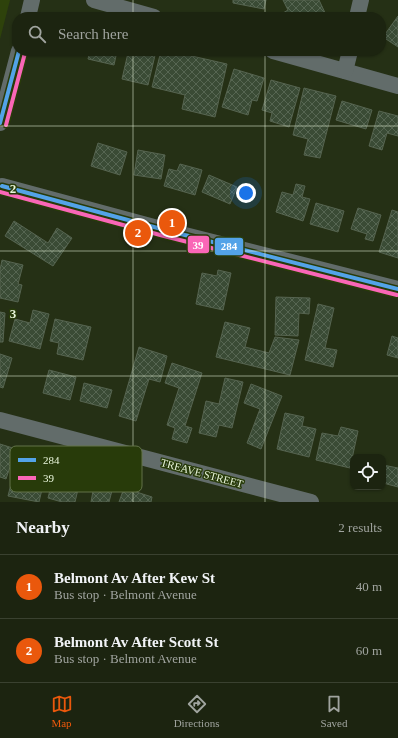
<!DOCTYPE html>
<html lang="en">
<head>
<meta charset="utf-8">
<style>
	:root { --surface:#1c2410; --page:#29301e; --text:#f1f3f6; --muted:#a0a49f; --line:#3a4130; --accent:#ea580c }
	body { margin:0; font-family:Georgia,serif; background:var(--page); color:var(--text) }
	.controls { position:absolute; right:12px; bottom:12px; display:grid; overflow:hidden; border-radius:8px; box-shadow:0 1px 3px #0004 }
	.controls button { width:36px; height:36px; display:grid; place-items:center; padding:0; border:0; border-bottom:1px solid var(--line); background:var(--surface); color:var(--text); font:20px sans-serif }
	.you { position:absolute; left:246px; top:193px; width:14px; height:14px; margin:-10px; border:3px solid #fff; border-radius:50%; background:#1a73e8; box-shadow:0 0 0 6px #1a73e833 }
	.badge { display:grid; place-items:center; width:26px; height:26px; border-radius:50%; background:var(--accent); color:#fff; font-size:13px; font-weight:700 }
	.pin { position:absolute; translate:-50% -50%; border:2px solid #fff; box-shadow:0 1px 4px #0006 }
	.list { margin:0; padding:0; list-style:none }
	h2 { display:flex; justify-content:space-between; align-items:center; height:52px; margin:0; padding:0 16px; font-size:17px }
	h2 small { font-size:13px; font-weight:400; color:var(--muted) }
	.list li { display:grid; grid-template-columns:26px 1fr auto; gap:12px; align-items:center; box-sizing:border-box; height:64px; padding:0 16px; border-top:1px solid var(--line) }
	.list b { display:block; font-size:15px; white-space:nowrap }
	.list p { margin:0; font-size:13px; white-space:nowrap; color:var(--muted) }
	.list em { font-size:13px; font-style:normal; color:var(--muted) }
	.icon { flex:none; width:22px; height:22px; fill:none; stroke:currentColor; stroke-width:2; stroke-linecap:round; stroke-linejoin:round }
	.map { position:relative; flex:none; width:398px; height:502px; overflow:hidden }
	.search { position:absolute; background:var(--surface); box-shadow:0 1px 3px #0004; left:12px; right:12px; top:12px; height:44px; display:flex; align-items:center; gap:10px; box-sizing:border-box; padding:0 14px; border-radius:16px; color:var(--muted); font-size:15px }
	.sheet { height:180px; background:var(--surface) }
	nav { display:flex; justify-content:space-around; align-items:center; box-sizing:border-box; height:56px; border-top:1px solid var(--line); background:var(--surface); font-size:11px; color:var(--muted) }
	nav a { display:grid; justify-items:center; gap:2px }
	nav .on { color:var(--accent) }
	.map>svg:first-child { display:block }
	.built { fill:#2e420b }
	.building { fill:url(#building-cross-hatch); stroke:#566450 }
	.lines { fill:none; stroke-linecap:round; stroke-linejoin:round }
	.minor { stroke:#626c6a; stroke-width:16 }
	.bus-1-casing { stroke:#283b0a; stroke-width:7 }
	.bus-2-casing { stroke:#283b0a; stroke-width:7 }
	.bus-1 { stroke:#53a3e8; stroke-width:4 }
	.bus-2 { stroke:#fa66b7; stroke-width:4 }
	.grid { fill:none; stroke:#e9f6db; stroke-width:1; stroke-opacity:0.55 }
	.labels { text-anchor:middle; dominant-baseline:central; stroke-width:3; stroke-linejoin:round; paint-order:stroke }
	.street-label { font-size:11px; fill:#e9f6db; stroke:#283b0a }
	.key { fill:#283b0a; stroke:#627349; stroke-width:1 }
	.key-label { font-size:11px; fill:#e9f6db }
	.grid-label { font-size:13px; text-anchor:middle; font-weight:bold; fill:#e9f6db; stroke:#283b0a; stroke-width:3; stroke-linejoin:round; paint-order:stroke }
	.line-badge { stroke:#283b0a; stroke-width:1.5 }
	.badge-label { font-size:11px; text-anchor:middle; font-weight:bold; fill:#fff }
</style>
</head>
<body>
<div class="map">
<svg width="398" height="502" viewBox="0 0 398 502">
	<defs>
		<pattern id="building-cross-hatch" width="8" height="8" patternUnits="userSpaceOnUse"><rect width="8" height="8" fill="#3a4b35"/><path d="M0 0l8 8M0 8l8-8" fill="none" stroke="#566652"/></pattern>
	</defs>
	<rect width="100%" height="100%" fill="#253015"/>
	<path class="built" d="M 0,0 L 10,0 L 0,39 Z"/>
	<g class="building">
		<path d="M 233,0 L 266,0 L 264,9 L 233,3 Z"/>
		<path d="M 283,0 L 319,0 L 327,17 L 285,17 L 283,13 L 288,10 Z"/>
		<path d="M 398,16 L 398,47 L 383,37 Z"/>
		<path d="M 90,51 L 117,51 L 114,65 L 88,59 Z"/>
		<path d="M 156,51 L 148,85 L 122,79 L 128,53 L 120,51 Z"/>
		<path d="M 161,51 L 170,51 L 227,64 L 215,117 L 182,109 L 185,95 L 152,87 Z"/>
		<path d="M 234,69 L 264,78 L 257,101 L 252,100 L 248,115 L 222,107 Z"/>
		<path d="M 271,80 L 300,88 L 289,127 L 270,121 L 272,113 L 262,110 Z"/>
		<path d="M 304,88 L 336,96 L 320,158 L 304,155 L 308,139 L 293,135 Z"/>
		<path d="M 342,101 L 372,110 L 366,129 L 336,120 Z"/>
		<path d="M 379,111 L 398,116 L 398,136 L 387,133 L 382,150 L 369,146 Z"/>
		<path d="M 98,143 L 127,152 L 120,175 L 91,166 Z"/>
		<path d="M 138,150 L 165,155 L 161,179 L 134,175 Z"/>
		<path d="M 180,164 L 202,170 L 195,195 L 164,186 L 169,169 L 177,171 Z"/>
		<path d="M 209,175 L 237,187 L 230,204 L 202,192 Z"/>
		<path d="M 296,184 L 305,186 L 302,197 L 310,199 L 303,221 L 276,212 L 282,192 L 293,195 Z"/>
		<path d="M 316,203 L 344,211 L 338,232 L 310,224 Z"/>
		<path d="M 358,208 L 381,215 L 373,241 L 365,239 L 367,234 L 351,229 Z"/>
		<path d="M 392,210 L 398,212 L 398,258 L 379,252 Z"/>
		<path d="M 14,221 L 48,243 L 57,228 L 72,238 L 53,266 L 5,236 Z"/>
		<path d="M 2,260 L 23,265 L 18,284 L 22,285 L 18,302 L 0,298 L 0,270 Z"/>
		<path d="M 218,270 L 231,273 L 223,310 L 196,304 L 202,273 L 217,276 Z"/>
		<path d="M 276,297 L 310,298 L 309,314 L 299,313 L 298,336 L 275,335 Z"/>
		<path d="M 318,304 L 334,308 L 325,348 L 337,350 L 333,367 L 305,360 Z"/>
		<path d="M 33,310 L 49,314 L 40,349 L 9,341 L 15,319 L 30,323 Z"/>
		<path d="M 0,312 L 5,313 L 3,342 L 0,342 Z"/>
		<path d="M 55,319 L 91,327 L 83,360 L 57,354 L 59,343 L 50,341 Z"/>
		<path d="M 225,322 L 250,328 L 245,347 L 269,353 L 275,337 L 299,340 L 290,375 L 216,357 Z"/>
		<path d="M 392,336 L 398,338 L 398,358 L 387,355 Z"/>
		<path d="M 139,347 L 167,356 L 160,382 L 149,379 L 136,421 L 119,416 Z"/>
		<path d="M 0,354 L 12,358 L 3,388 L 0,387 Z"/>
		<path d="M 172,363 L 202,373 L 185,426 L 192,428 L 187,443 L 172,439 L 175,428 L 167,425 L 179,388 L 165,383 Z"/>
		<path d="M 49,370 L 76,377 L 70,400 L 43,393 Z"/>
		<path d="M 225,378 L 243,382 L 232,428 L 219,425 L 216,437 L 199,433 L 206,401 L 219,404 Z"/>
		<path d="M 84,383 L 112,390 L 107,408 L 80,401 Z"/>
		<path d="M 251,384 L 282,396 L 261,449 L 247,443 L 260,409 L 244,403 Z"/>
		<path d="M 285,413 L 304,417 L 302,426 L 316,429 L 309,457 L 277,449 Z"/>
		<path d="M 341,427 L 358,431 L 350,468 L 316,460 L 322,433 L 338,436 Z"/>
		<path d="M 0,444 L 16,449 L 6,479 L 0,477 Z"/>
		<path d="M 24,463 L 47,468 L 39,502 L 8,496 L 14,472 L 22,473 Z"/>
		<path d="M 383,465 L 398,468 L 398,487 L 383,483 Z"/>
		<path d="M 53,478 L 79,485 L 75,502 L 62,502 L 48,498 Z"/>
		<path d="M 93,478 L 114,483 L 109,502 L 91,502 L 93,491 L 90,490 Z"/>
		<path d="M 124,488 L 152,497 L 151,502 L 119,502 Z"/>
	</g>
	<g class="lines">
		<g class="minor">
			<path d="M 94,0 L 154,17"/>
			<path d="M 28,17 L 32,0"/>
			<path d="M 357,17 L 361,0"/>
			<path d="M 273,51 L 398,86"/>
			<path d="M 345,71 L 350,51"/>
			<path d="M 0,123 L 19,51"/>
			<path d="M 2,186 L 165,230 L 398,289"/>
			<path d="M 0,420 L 311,502"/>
		</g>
		<defs>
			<g id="bus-1">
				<path d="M 0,123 L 19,51"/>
				<path d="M 2,186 L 165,230 L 398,289"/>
			</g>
			<g id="bus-2">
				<path d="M 6,125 L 25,53"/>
				<path d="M 0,192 L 164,236 L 397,295"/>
			</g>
		</defs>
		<use href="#bus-1" class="bus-1-casing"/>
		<use href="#bus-2" class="bus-2-casing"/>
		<use href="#bus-1" class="bus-1"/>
		<use href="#bus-2" class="bus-2"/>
	</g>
	<path class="grid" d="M 133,0 L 133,17M 265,0 L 265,17M 133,51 L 133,502M 265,51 L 265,502M 0,126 L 398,126M 0,251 L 398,251M 0,376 L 398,376"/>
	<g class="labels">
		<g class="street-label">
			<text transform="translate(202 473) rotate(15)">TREAVE STREET</text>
		</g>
	</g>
	<rect x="10" y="446" width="132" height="46" rx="6" class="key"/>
	<rect x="18" y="458" width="18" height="4" fill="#53a3e8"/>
	<rect x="18" y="476" width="18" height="4" fill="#fa66b7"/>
	<g class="key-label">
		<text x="43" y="464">284</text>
		<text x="43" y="482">39</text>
	</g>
	<g class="grid-label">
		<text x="13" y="193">2</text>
		<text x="13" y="318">3</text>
	</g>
	<g class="line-badge">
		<rect x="187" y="235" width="23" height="19" rx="4" fill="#fa66b7"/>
		<rect x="214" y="237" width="30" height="19" rx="4" fill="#53a3e8"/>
	</g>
	<g class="badge-label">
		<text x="198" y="249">39</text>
		<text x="229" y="250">284</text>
	</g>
</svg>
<div class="controls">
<button><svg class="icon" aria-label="locate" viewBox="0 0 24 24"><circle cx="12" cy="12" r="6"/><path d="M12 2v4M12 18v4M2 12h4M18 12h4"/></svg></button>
</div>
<div class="you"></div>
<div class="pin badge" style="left:172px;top:223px">1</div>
<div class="pin badge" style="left:138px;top:233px">2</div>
<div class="search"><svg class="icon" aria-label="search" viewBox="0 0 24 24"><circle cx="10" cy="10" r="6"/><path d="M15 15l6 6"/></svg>Search here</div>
</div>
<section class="sheet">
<h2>Nearby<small>2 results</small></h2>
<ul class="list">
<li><span class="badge">1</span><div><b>Belmont Av After Kew St</b><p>Bus stop · Belmont Avenue</p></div><em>40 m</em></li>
<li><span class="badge">2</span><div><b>Belmont Av After Scott St</b><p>Bus stop · Belmont Avenue</p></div><em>60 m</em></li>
</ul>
</section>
<nav>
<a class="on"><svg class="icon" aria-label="map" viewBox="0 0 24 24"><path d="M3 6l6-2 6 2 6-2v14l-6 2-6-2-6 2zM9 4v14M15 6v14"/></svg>Map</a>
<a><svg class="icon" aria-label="directions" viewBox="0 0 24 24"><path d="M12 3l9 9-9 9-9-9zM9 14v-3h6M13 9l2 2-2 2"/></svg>Directions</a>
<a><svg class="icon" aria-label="saved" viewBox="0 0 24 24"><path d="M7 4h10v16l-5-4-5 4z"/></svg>Saved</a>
</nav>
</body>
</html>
